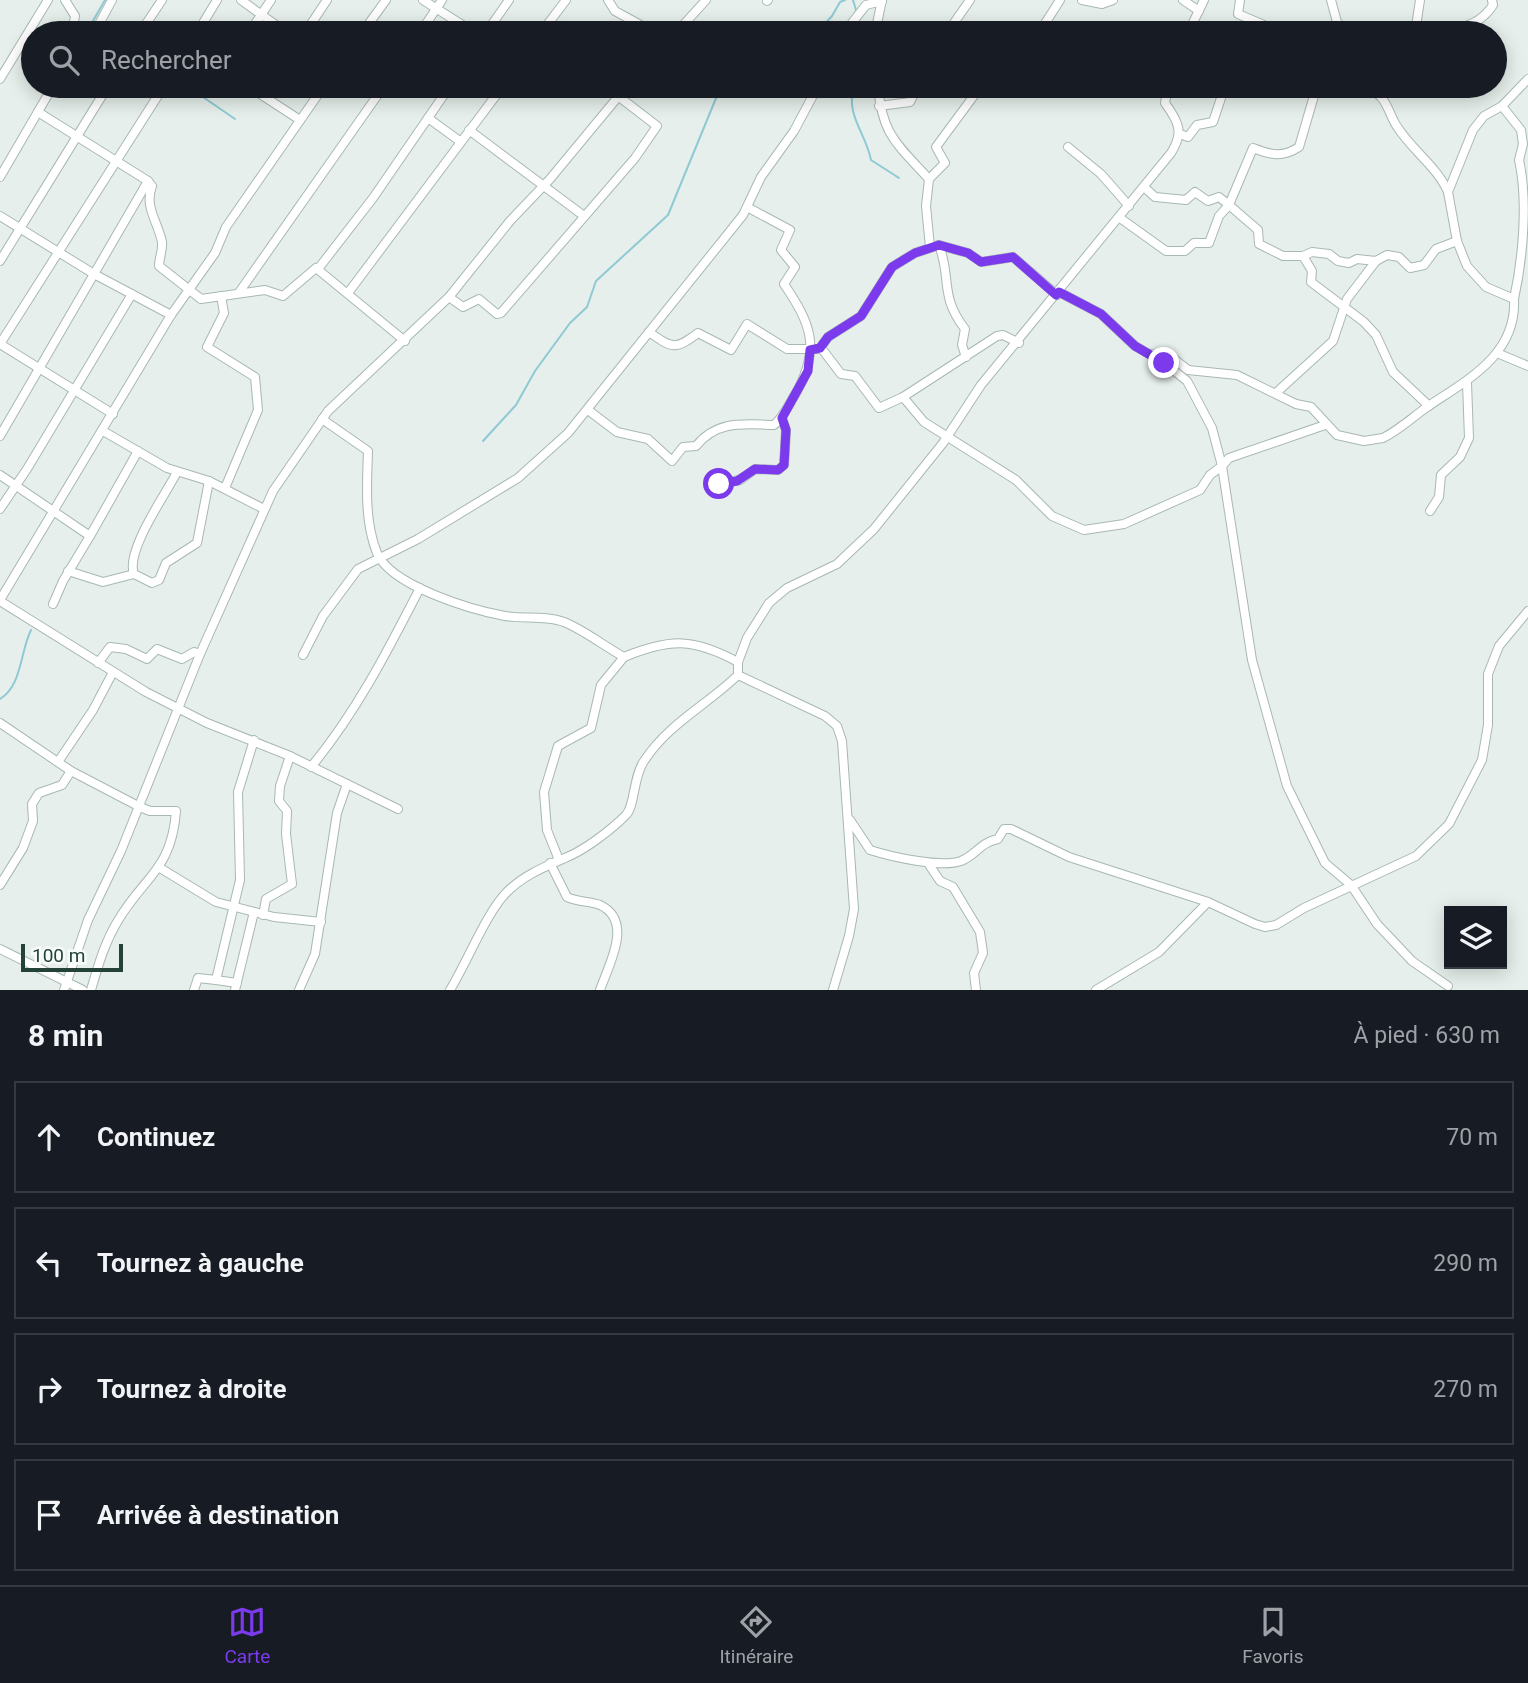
<!DOCTYPE html>
<html lang="fr">
<head>
<meta charset="utf-8">
<style>
	:root { --surface:#171b24; --page:#242831; --text:#f1f3f6; --muted:#9ea1a6; --line:#363941; --accent:#7c3aed }
	body { margin:0; font-family:Roboto,sans-serif; background:var(--page); color:var(--text) }
	.controls { position:absolute; right:21px; bottom:21px; display:grid; overflow:hidden; border-radius:0px; box-shadow:0 4px 18px #0003 }
	.controls button { width:63px; height:63px; display:grid; place-items:center; padding:0; border:0; border-bottom:2px solid var(--line); background:var(--surface); color:var(--text); font:35px sans-serif }
	.scale { position:absolute; left:21px; bottom:18px; width:102px; box-sizing:border-box; padding-left:7px; border:4px solid #24423a; border-top:0; font-size:19px; line-height:24px; white-space:nowrap; color:#24423a; -webkit-text-stroke:5px #f7fbf9; paint-order:stroke }
	.stop { position:absolute; width:21px; height:21px; margin:-16px; border:5px solid #7c3aed; border-radius:50%; background:#fff }
	.stop.end { background:#7c3aed; border-color:#fff; box-shadow:0 2px 7px #0008 }
	.list { margin:0; padding:0; list-style:none }
	h2 { display:flex; justify-content:space-between; align-items:center; height:91px; margin:0; padding:0 28px; font-size:30px }
	h2 small { font-size:23px; font-weight:400; color:var(--muted) }
	.list li { display:grid; grid-template-columns:46px 1fr auto; gap:21px; align-items:center; box-sizing:border-box; height:112px; margin:0 14px 14px; padding:0 14px; border:2px solid var(--line); border-radius:0px }
	.list b { display:block; font-size:26px; white-space:nowrap }
	.list em { font-size:23px; font-style:normal; color:var(--muted) }
	.icon { flex:none; width:38px; height:38px; fill:none; stroke:currentColor; stroke-width:2; stroke-linecap:round; stroke-linejoin:round }
	.map { position:relative; flex:none; width:1528px; height:990px; overflow:hidden }
	.search { position:absolute; background:var(--surface); box-shadow:0 4px 18px #0003; left:21px; right:21px; top:21px; height:77px; display:flex; align-items:center; gap:18px; box-sizing:border-box; padding:0 24px; border-radius:38px; color:var(--muted); font-size:26px }
	.sheet { height:595px; background:var(--surface) }
	nav { display:flex; justify-content:space-around; align-items:center; box-sizing:border-box; height:98px; border-top:2px solid var(--line); background:var(--surface); font-size:19px; color:var(--muted) }
	nav a { display:grid; justify-items:center; gap:4px }
	nav .on { color:var(--accent) }
	.map>svg:first-child { display:block }
	.lines { fill:none; stroke-linecap:round; stroke-linejoin:round }
	.stream { stroke:#8ec9d4; stroke-width:2 }
	.minor-casing { stroke:#a8b8b2; stroke-width:10 }
	.minor { stroke:#fff; stroke-width:8 }
	.route { stroke:#7c3aed; stroke-width:9 }
</style>
</head>
<body>
<div class="map">
<svg width="1528" height="990" viewBox="0 0 1528 990">
	<rect width="100%" height="100%" fill="#e6efeb"/>
	<g class="lines">
		<g class="stream">
			<path d="M 853,0 L 856,10"/>
			<path d="M 86,33 L 105,0"/>
			<path d="M 816,33 L 832,16 L 840,2 L 845,0"/>
			<path d="M 849,33 L 855,26"/>
			<path d="M 187,86 L 235,119"/>
			<path d="M 854,86 C 845,115 866,133 871,160 L 899,178"/>
			<path d="M 483,441 L 516,405 L 535,371 L 570,323 L 587,307 L 596,281 L 668,215 L 721,86"/>
			<path d="M 0,699 C 22,686 20,652 31,630"/>
		</g>
		<defs>
			<g id="minor">
				<path d="M 65,0 L 75,16 L 72,33"/>
				<path d="M 241,0 L 287,33"/>
				<path d="M 423,0 L 475,33"/>
				<path d="M 608,0 L 615,11 L 655,33"/>
				<path d="M 1082,0 L 1102,4 L 1113,0"/>
				<path d="M 1183,0 L 1199,11"/>
				<path d="M 1240,0 L 1238,14 L 1264,25 L 1267,33"/>
				<path d="M 1331,0 L 1340,33"/>
				<path d="M 767,1 L 768,0"/>
				<path d="M 146,25 L 166,33"/>
				<path d="M 1414,27 C 1445,29 1474,34 1493,5 L 1492,0"/>
				<path d="M 1321,31 L 1339,24"/>
				<path d="M 106,33 L 98,26 L 112,0"/>
				<path d="M 140,33 L 162,0"/>
				<path d="M 197,33 L 217,0"/>
				<path d="M 249,33 L 271,0"/>
				<path d="M 305,33 L 327,0"/>
				<path d="M 362,33 L 386,0"/>
				<path d="M 420,33 L 442,0"/>
				<path d="M 486,33 L 509,0"/>
				<path d="M 541,33 L 566,0"/>
				<path d="M 676,33 L 706,0"/>
				<path d="M 844,33 L 866,5 L 882,1"/>
				<path d="M 875,33 L 882,0"/>
				<path d="M 947,33 L 970,0"/>
				<path d="M 1039,33 L 1060,0"/>
				<path d="M 1188,33 L 1204,0"/>
				<path d="M 1415,33 L 1420,0"/>
				<path d="M 0,79 L 48,0"/>
				<path d="M 248,86 L 300,120"/>
				<path d="M 878,86 C 882,135 897,144 929,179"/>
				<path d="M 222,90 L 224,86"/>
				<path d="M 879,106 L 910,102 L 918,86"/>
				<path d="M 1502,106 L 1521,130 L 1523,144 L 1519,160 C 1528,200 1523,258 1514,299"/>
				<path d="M 38,112 L 148,181 L 152,186 C 144,207 158,222 162,242 C 163,250 159,258 159,266 L 201,299 L 265,290 L 283,296 L 316,268 L 405,341"/>
				<path d="M 428,118 L 461,142"/>
				<path d="M 469,130 L 584,216"/>
				<path d="M 1180,134 L 1188,137 L 1197,125 L 1213,122 L 1225,86"/>
				<path d="M 1068,147 L 1101,174 L 1129,206"/>
				<path d="M 0,177 L 53,86"/>
				<path d="M 1448,192 C 1438,168 1413,151 1398,128 C 1388,115 1388,93 1365,88 C 1351,85 1333,93 1316,89 L 1299,147 C 1282,158 1271,155 1253,148 L 1229,205 L 1258,230 L 1259,244 L 1283,256 L 1303,256 L 1312,252 L 1329,254 L 1338,261 L 1349,263 L 1357,259 L 1376,261 L 1387,255 L 1399,257 L 1410,268 L 1424,265 L 1436,249 L 1457,241"/>
				<path d="M 0,216 L 94,274 L 171,315"/>
				<path d="M 1120,218 L 1166,251 L 1185,251 L 1194,243 L 1209,243 L 1219,216 L 1229,205 L 1219,197 L 1208,201 L 1195,192 L 1186,200 L 1155,197 L 1144,187"/>
				<path d="M 939,245 C 952,280 939,295 965,329 L 962,345 L 966,357"/>
				<path d="M 930,247 L 926,206 L 929,179 L 945,163 L 936,147 L 981,86"/>
				<path d="M 1303,256 L 1312,271 L 1311,282 L 1364,322 L 1376,335 L 1393,372 L 1429,406"/>
				<path d="M 0,261 L 108,86"/>
				<path d="M 318,269 L 373,198 L 450,86"/>
				<path d="M 240,291 L 384,86"/>
				<path d="M 1059,292 L 1101,314 L 1135,346 L 1149,354 L 1170,356 L 1188,370 L 1237,375 L 1296,404 L 1311,407 L 1337,435 L 1364,441 L 1383,438 C 1399,430 1413,417 1427,407 C 1467,380 1517,355 1514,299 L 1486,287 L 1467,266 L 1457,241 L 1448,192 L 1473,130 L 1484,116 L 1502,106 L 1528,79"/>
				<path d="M 348,293 L 503,86"/>
				<path d="M 221,296 L 224,313 L 207,347 L 255,377 L 258,410 L 225,488"/>
				<path d="M 449,297 L 463,307 L 479,299 L 497,314 L 501,313 L 635,158 L 657,126 L 618,96"/>
				<path d="M 649,332 C 673,349 675,350 698,333 L 731,350 L 747,324 L 787,349 L 822,349 L 841,374 L 855,376 L 879,408 L 903,397 L 924,422 L 1016,480 L 1052,516 L 1084,530 L 1124,524 L 1200,490 L 1210,475 L 1222,466 L 1212,428 L 1187,381 L 1156,356"/>
				<path d="M 0,344 L 164,86"/>
				<path d="M 0,344 L 113,414"/>
				<path d="M 820,348 L 828,337 L 861,316 L 892,267 L 915,253 L 939,245 L 968,253 L 981,262 L 1013,257 L 1057,295"/>
				<path d="M 1497,353 L 1528,366"/>
				<path d="M 1277,392 L 1333,341 L 1347,299 L 1376,261"/>
				<path d="M 903,397 L 997,336 L 1003,335 L 1019,343"/>
				<path d="M 588,410 L 617,432 L 648,439 L 672,461 L 683,447 L 696,446 C 717,420 743,424 774,425 C 784,417 789,404 796,393 C 821,348 811,324 784,284 L 795,267 L 781,250 L 790,230 L 747,207"/>
				<path d="M 322,419 L 368,451 C 367,484 364,521 377,553 C 391,586 472,610 505,616 C 523,619 546,615 564,622 C 584,630 604,646 624,657 C 671,638 693,638 738,662"/>
				<path d="M 1325,425 L 1229,458 L 1222,466 L 1252,660 L 1287,786 L 1325,863 L 1351,885 L 1377,924 L 1412,961 L 1448,986"/>
				<path d="M 103,431 L 167,468 L 209,481 L 264,509"/>
				<path d="M 0,436 L 148,181"/>
				<path d="M 177,472 C 166,494 125,551 134,574 L 152,583 L 159,580 L 166,563 L 197,543 L 209,481"/>
				<path d="M 0,475 L 90,536 L 138,451"/>
				<path d="M 712,489 L 719,484 L 740,480 L 755,469 L 778,470 L 784,465 L 786,430 L 782,418"/>
				<path d="M 0,509 L 27,469 L 132,294"/>
				<path d="M 1430,511 L 1439,497 L 1441,475 L 1460,457 L 1469,438 L 1467,383"/>
				<path d="M 68,571 L 103,582 L 134,574"/>
				<path d="M 0,600 L 171,315 L 215,253 L 226,227 L 324,86"/>
				<path d="M 0,601 L 146,692 L 207,723 L 290,756 L 398,809"/>
				<path d="M 53,604 L 63,581 L 90,536"/>
				<path d="M 303,655 L 323,616 L 358,569 L 418,539 L 518,478 L 568,433 L 743,215 L 761,177 L 794,131 L 818,86"/>
				<path d="M 98,663 L 110,647 L 126,649 L 147,659 L 157,649 L 182,659 L 194,652 L 200,654"/>
				<path d="M 0,723 L 71,771 L 140,807 L 150,811 L 176,811 C 172,869 144,877 119,919 C 105,941 98,966 91,990"/>
				<path d="M 58,762 L 93,710 L 113,672"/>
				<path d="M 311,767 C 356,713 388,650 420,588"/>
				<path d="M 850,820 L 870,850 C 892,857 941,868 961,861 C 976,855 981,842 998,839 L 1004,829 L 1011,829 L 1069,857 L 1208,902 L 1255,924 L 1265,927 L 1276,925 L 1304,908 L 1416,856 L 1449,824 L 1482,760 L 1488,725 L 1488,674 L 1499,646 L 1528,611"/>
				<path d="M 559,860 L 547,830 L 544,792 L 558,746 L 591,728 L 601,685 L 624,657"/>
				<path d="M 550,863 L 567,897 C 577,902 589,901 600,905 C 634,921 609,964 600,990"/>
				<path d="M 928,863 L 940,881 L 953,887 L 980,932 L 983,953 L 974,973 L 976,990"/>
				<path d="M 160,868 L 216,902 L 274,917 L 321,922"/>
				<path d="M 0,885 L 23,848 L 33,821 L 32,804 L 39,793 L 62,785 L 71,771"/>
				<path d="M 263,915 L 266,899 L 292,884 L 286,834 L 287,811 L 279,801 L 280,786 L 290,756"/>
				<path d="M 0,949 L 83,990"/>
				<path d="M 216,980 L 237,983"/>
				<path d="M 64,990 L 88,920 L 121,851 L 200,654 L 273,491 L 328,411 L 449,297 L 510,221 L 550,179 L 627,86"/>
				<path d="M 194,990 L 198,978 L 216,980 L 240,880 L 238,792 L 254,740"/>
				<path d="M 235,990 L 254,912"/>
				<path d="M 299,990 L 315,954 L 337,813 L 347,784"/>
				<path d="M 450,990 C 466,964 487,912 506,893 C 522,876 544,867 565,858 C 585,850 611,830 626,815 C 635,806 633,777 644,761 C 668,724 707,705 738,675"/>
				<path d="M 833,990 L 849,936 L 854,909 L 842,741 L 837,726 L 825,716 L 738,675 L 738,662 L 747,638 L 769,603 L 787,588 L 837,564 L 874,529 L 943,443 L 981,385 L 1171,153 C 1184,133 1179,122 1165,103 L 1168,86"/>
				<path d="M 1096,990 L 1159,952 L 1208,902"/>
			</g>
		</defs>
		<use href="#minor" class="minor-casing"/>
		<use href="#minor" class="minor"/>
	</g>
	<g class="lines">
		<path class="route" d="M 719,484 L 737,481 L 755,469 L 778,470 L 784,465 L 786,430 L 782,418 L 808,371 L 810,350 L 820,348 L 828,337 L 861,316 L 892,267 L 915,253 L 939,245 L 968,253 L 981,262 L 1013,257 L 1056,295 L 1059,292 L 1101,314 L 1135,346 L 1164,363"/>
	</g>
</svg>
<div class="controls">
<button><svg class="icon" aria-label="layers" viewBox="0 0 24 24"><path d="M12 4l9 5-9 5-9-5zM3 14l9 5 9-5"/></svg></button>
</div>
<div class="scale">100 m</div>
<div class="stop" style="left:719px;top:484px"></div>
<div class="stop end" style="left:1164px;top:363px"></div>
<div class="search"><svg class="icon" aria-label="search" viewBox="0 0 24 24"><circle cx="10" cy="10" r="6"/><path d="M15 15l6 6"/></svg>Rechercher</div>
</div>
<section class="sheet">
<h2>8 min<small>À pied · 630 m</small></h2>
<ul class="list">
<li><svg class="icon" aria-label="ahead" viewBox="0 0 24 24"><path d="M12 20V5M6 11l6-6 6 6"/></svg><div><b>Continuez</b></div><em>70 m</em></li>
<li><svg class="icon" aria-label="left" viewBox="0 0 24 24"><path d="M17 20v-9H6M10 6l-5 5 5 5"/></svg><div><b>Tournez à gauche</b></div><em>290 m</em></li>
<li><svg class="icon" aria-label="right" viewBox="0 0 24 24"><path d="M7 20v-9h11M14 6l5 5-5 5"/></svg><div><b>Tournez à droite</b></div><em>270 m</em></li>
<li><svg class="icon" aria-label="arrive" viewBox="0 0 24 24"><path d="M6 21V4h12l-3 4 3 4H6"/></svg><div><b>Arrivée à destination</b></div></li>
</ul>
</section>
<nav>
<a class="on"><svg class="icon" aria-label="map" viewBox="0 0 24 24"><path d="M3 6l6-2 6 2 6-2v14l-6 2-6-2-6 2zM9 4v14M15 6v14"/></svg>Carte</a>
<a><svg class="icon" aria-label="directions" viewBox="0 0 24 24"><path d="M12 3l9 9-9 9-9-9zM9 14v-3h6M13 9l2 2-2 2"/></svg>Itinéraire</a>
<a><svg class="icon" aria-label="saved" viewBox="0 0 24 24"><path d="M7 4h10v16l-5-4-5 4z"/></svg>Favoris</a>
</nav>
</body>
</html>
